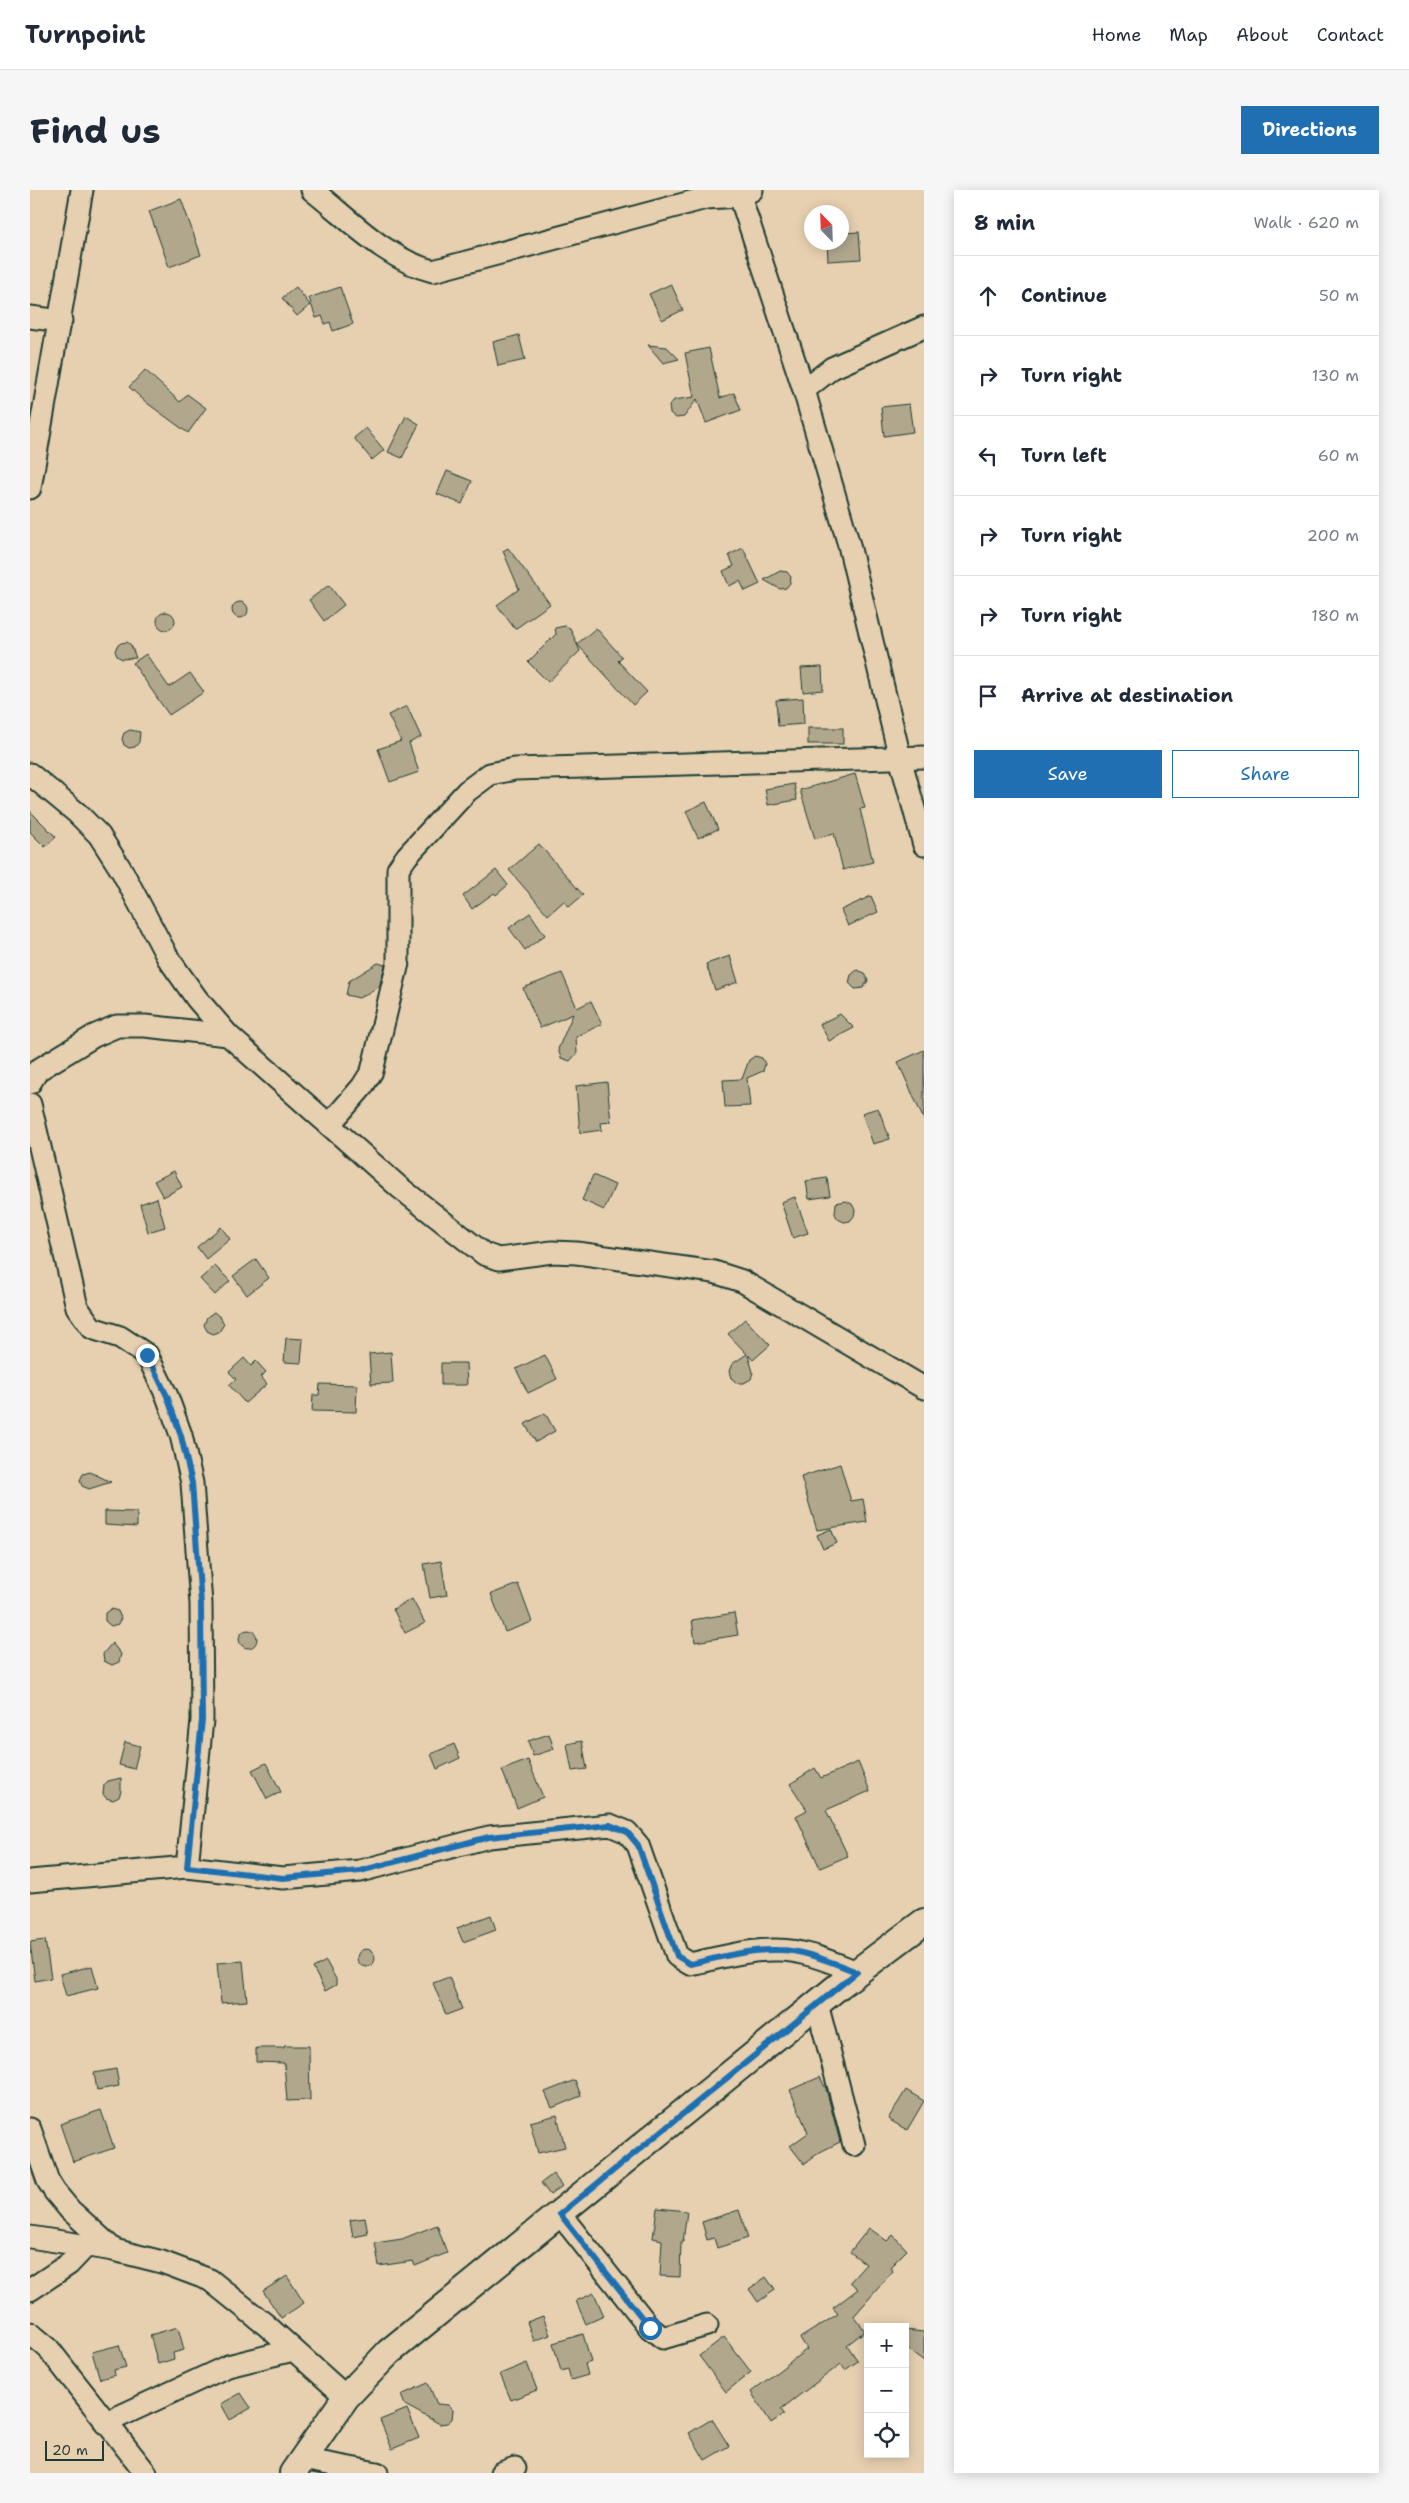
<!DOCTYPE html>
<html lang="en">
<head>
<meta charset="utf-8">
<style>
	:root { --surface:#fff; --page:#f6f6f7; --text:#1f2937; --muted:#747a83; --line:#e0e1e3; --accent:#1f6fb2 }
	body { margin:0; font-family:"Shantell Sans",sans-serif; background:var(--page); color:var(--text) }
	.controls { position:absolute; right:15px; bottom:15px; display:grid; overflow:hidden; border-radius:0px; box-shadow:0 2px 12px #0003 }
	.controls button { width:45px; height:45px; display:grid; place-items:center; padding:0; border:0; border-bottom:1px solid var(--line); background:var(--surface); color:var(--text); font:25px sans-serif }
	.compass { position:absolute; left:774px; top:15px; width:45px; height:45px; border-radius:50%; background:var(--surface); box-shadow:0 2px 12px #0003; rotate:337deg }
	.scale { position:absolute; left:15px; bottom:12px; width:59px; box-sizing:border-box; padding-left:5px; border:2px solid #1f3d34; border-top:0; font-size:14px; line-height:18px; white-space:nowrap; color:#1f3d34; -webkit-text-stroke:4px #e7d0b0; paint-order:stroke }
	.stop { position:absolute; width:15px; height:15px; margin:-11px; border:4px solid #1f6fb2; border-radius:50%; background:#fff }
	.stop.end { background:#1f6fb2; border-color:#fff; box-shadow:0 1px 5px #0008 }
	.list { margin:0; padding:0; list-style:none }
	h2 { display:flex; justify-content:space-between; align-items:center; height:65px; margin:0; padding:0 20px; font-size:21px }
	h2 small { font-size:16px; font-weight:400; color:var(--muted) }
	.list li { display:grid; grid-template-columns:32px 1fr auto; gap:15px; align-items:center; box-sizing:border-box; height:80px; padding:0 20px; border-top:1px solid var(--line) }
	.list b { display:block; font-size:19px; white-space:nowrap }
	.list em { font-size:16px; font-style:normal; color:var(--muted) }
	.actions { display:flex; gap:10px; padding:15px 20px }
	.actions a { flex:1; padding:11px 0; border:1px solid var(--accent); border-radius:0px; text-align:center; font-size:18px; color:var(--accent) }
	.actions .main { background:var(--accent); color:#fff }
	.icon { flex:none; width:28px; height:28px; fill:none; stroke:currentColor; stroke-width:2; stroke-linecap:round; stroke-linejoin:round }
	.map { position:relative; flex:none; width:894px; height:2283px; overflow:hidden; border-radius:0px }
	header { display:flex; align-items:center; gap:30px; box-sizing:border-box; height:70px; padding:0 25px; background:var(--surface); border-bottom:1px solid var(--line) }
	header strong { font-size:24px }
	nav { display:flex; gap:28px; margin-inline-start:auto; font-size:18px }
	.intro { display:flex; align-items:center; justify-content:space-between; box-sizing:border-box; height:120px; padding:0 30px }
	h1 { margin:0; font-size:35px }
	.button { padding:12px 22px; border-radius:0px; background:var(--accent); color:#fff; font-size:18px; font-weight:700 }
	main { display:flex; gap:30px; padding:0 30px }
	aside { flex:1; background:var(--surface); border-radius:0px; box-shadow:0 2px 12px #0003 }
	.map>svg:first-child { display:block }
	.building { fill:#b0a78d; stroke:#1f3d34 }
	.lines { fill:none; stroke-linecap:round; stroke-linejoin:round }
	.minor-casing { stroke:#1f3d34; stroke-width:25 }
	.tertiary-casing { stroke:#1f3d34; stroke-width:30 }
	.minor { stroke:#e7d0b0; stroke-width:21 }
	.tertiary { stroke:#e7d0b0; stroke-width:26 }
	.route { stroke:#1f6fb2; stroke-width:6 }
</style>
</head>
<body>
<header>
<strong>Turnpoint</strong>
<nav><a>Home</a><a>Map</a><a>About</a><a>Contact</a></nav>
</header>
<div class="intro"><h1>Find us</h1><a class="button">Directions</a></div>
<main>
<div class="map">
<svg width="894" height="2283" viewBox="0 0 894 2283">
	<rect width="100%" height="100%" fill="#e7d0b0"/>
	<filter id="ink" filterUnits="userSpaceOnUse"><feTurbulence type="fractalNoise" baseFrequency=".02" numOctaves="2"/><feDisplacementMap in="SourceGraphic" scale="10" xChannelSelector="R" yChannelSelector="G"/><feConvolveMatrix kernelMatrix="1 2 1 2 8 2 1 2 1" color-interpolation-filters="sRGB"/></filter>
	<g filter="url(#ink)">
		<g class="building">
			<path d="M 151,9 L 171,65 L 139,77 L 119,21 Z"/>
			<path d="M 829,42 L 831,69 L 798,71 L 797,52 L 812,52 L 812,43 Z"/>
			<path d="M 641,94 L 653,120 L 632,130 L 619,104 Z"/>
			<path d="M 266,97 L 280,115 L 267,126 L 252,108 Z"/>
			<path d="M 310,97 L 323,134 L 303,141 L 300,132 L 295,134 L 292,126 L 286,128 L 279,108 Z"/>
			<path d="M 489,145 L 495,170 L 468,176 L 463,152 Z"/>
			<path d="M 618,155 L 637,157 L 649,169 L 633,173 Z"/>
			<path d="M 679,158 L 690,208 L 704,203 L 711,220 L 676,233 L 667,209 L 654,227 L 646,228 L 640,223 L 639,216 L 644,210 L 664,207 L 655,163 Z"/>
			<path d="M 115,180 L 150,212 L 157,204 L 176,218 L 158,243 L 117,213 L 99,197 Z"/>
			<path d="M 879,214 L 883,242 L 854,246 L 851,217 Z"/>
			<path d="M 376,226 L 389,234 L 372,268 L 358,262 Z"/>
			<path d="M 336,238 L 354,260 L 342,270 L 324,248 Z"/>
			<path d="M 417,281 L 442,291 L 432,314 L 407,304 Z"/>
			<path d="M 478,358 L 520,414 L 485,439 L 467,415 L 489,399 L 473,361 Z"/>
			<path d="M 713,358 L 730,394 L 715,401 L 710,391 L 699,396 L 693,381 L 704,376 L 699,365 Z"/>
			<path d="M 750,381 L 757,382 L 761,387 L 760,393 L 756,398 L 750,399 L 734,390 Z"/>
			<path d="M 299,395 L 314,415 L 294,431 L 279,410 Z"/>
			<circle cx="210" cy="420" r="8"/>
			<circle cx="136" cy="431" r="9"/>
			<path d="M 535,436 L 540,438 L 550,461 L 518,492 L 498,472 L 526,444 L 525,438 Z"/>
			<path d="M 566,438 L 592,467 L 588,471 L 617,502 L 603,515 L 547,454 Z"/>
			<path d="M 97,452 L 101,455 L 106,468 L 92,469 L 87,466 L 85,461 L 87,456 L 91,453 Z"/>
			<path d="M 116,464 L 139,497 L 160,483 L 174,502 L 139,525 L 103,473 Z"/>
			<path d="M 792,477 L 793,500 L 773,502 L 771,478 Z"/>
			<path d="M 773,508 L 774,534 L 748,536 L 746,510 Z"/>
			<path d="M 377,516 L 391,547 L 379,553 L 389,582 L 360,592 L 348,559 L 371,551 L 358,525 Z"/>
			<rect x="778" y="538" width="35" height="16"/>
			<path d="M 100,540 L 110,542 L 109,552 L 105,557 L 99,558 L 94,555 L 92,549 L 94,543 Z"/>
			<path d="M 825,584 L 835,618 L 830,619 L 843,672 L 813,680 L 804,643 L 785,649 L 770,600 Z"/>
			<path d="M 764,594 L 767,610 L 738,615 L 735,599 Z"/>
			<path d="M 676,612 L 688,639 L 668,648 L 656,621 Z"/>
			<path d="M 0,621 L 26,647 L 15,657 L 0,642 Z"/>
			<path d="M 509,654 L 553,705 L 539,717 L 534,711 L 518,725 L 479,680 Z"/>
			<path d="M 466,680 L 478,695 L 466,705 L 464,703 L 442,719 L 433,706 Z"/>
			<path d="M 841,706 L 848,722 L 818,736 L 811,720 Z"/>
			<path d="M 500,723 L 515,745 L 495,760 L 479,738 Z"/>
			<path d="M 700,766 L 708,792 L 685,800 L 676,774 Z"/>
			<path d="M 348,773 L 355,775 L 349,797 L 329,808 L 316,805 L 319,791 Z"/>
			<path d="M 827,780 L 835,783 L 838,791 L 833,798 L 825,799 L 819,793 L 821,785 Z"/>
			<path d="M 532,783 L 547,818 L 561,811 L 572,834 L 546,847 L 547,863 L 540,871 L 531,868 L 528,859 L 543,824 L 510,838 L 493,798 Z"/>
			<path d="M 810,824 L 824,838 L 799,851 L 790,834 Z"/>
			<path d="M 894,860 L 894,930 L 868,872 Z"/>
			<path d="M 725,866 L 732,868 L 735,874 L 733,881 L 717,888 L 720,916 L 695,917 L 693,890 L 712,889 L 719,870 Z"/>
			<path d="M 577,892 L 581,932 L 571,933 L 572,940 L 550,943 L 546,896 Z"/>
			<path d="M 848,918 L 860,949 L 843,954 L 832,923 Z"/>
			<path d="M 144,981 L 152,997 L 133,1007 L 124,991 Z"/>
			<path d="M 563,985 L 585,995 L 574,1020 L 552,1010 Z"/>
			<path d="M 797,988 L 800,1006 L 779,1009 L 776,991 Z"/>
			<path d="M 765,1007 L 778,1043 L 763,1048 L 751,1012 Z"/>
			<path d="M 127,1008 L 135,1037 L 118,1042 L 110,1014 Z"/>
			<path d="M 816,1011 L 822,1014 L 825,1020 L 824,1026 L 820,1031 L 814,1032 L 808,1029 L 805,1024 L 806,1013 Z"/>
			<path d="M 191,1037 L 200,1049 L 176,1069 L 167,1057 Z"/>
			<path d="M 226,1069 L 239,1088 L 217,1105 L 203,1086 Z"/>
			<path d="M 185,1076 L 200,1091 L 185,1105 L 170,1089 Z"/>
			<path d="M 184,1122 L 191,1128 L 194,1134 L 189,1142 L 183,1144 L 177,1141 L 174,1135 L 177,1127 Z"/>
			<path d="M 715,1129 L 740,1155 L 723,1170 L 718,1165 L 723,1182 L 721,1189 L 714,1193 L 707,1193 L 701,1188 L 699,1181 L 702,1174 L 717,1164 L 698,1144 Z"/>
			<path d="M 256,1148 L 273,1149 L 271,1173 L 254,1172 Z"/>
			<path d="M 361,1162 L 363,1193 L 341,1194 L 339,1164 Z"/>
			<path d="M 515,1165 L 527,1189 L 498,1203 L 486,1179 Z"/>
			<path d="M 214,1168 L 221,1176 L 226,1171 L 236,1182 L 231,1187 L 237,1194 L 215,1213 L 199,1195 L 206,1189 L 199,1182 Z"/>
			<path d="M 411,1173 L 436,1173 L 437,1195 L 411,1195 Z"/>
			<path d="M 290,1194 L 327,1195 L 326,1222 L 282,1221 L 283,1205 L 289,1205 Z"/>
			<path d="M 515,1223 L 525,1241 L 506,1252 L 495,1234 Z"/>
			<path d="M 810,1274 L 821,1311 L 833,1309 L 837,1332 L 787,1340 L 771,1287 Z"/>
			<path d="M 60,1282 L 81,1292 L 59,1299 L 52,1296 L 50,1290 L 53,1284 Z"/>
			<path d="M 75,1321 L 107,1322 L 107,1337 L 75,1335 Z"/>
			<path d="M 801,1339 L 807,1353 L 793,1359 L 787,1345 Z"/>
			<path d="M 411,1371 L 417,1405 L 400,1408 L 394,1374 Z"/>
			<path d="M 488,1394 L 502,1432 L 475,1442 L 461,1404 Z"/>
			<path d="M 382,1409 L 395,1433 L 375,1443 L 363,1419 Z"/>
			<path d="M 81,1419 L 88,1421 L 91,1428 L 88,1434 L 81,1436 L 75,1431 L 75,1423 Z"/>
			<path d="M 704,1423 L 708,1445 L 665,1452 L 662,1430 Z"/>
			<circle cx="218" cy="1449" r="9"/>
			<path d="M 82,1453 L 91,1464 L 89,1472 L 82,1475 L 74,1471 L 73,1464 Z"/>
			<path d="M 519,1544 L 524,1559 L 503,1566 L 498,1551 Z"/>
			<path d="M 552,1551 L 557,1579 L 542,1581 L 537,1554 Z"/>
			<path d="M 95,1552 L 110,1556 L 104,1579 L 89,1575 Z"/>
			<path d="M 424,1554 L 430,1568 L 407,1579 L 401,1564 Z"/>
			<path d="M 498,1570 L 513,1607 L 487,1618 L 472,1580 Z"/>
			<path d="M 828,1572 L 840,1601 L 796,1620 L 818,1666 L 790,1678 L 766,1626 L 777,1620 L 760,1594 L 785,1578 L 791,1588 Z"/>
			<path d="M 236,1573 L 251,1602 L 237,1609 L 222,1580 Z"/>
			<path d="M 91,1588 L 91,1601 L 89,1607 L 83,1610 L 76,1608 L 73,1604 L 74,1595 L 78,1591 Z"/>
			<path d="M 461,1725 L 466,1740 L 433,1752 L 427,1738 Z"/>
			<path d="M 15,1750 L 21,1788 L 5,1791 L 0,1752 Z"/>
			<circle cx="336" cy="1768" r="9"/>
			<path d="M 213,1771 L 217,1811 L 191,1813 L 187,1773 Z"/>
			<path d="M 296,1771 L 306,1789 L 306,1795 L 295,1801 L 283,1778 Z"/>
			<path d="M 62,1776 L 68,1798 L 36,1806 L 30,1784 Z"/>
			<path d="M 419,1787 L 432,1819 L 416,1825 L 403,1793 Z"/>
			<path d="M 254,1856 L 279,1856 L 280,1910 L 257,1911 L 254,1873 L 226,1872 L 226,1858 L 254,1858 Z"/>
			<path d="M 86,1879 L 89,1896 L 67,1900 L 64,1883 Z"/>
			<path d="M 790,1887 L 796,1899 L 810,1952 L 790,1962 L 774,1974 L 760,1956 L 778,1943 L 760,1900 Z"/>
			<path d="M 545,1890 L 551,1906 L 522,1918 L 515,1902 Z"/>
			<path d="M 876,1900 L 894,1911 L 877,1940 L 858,1929 Z"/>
			<path d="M 71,1920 L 84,1958 L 43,1972 L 30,1934 Z"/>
			<path d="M 527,1925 L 535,1957 L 508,1963 L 500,1932 Z"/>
			<path d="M 523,1984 L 532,1996 L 520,2005 L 511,1993 Z"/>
			<path d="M 627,2018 L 657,2021 L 653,2052 L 651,2052 L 650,2087 L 630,2086 L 632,2050 L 623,2048 Z"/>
			<path d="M 709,2020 L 718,2048 L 687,2058 L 684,2048 L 677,2050 L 672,2032 Z"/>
			<path d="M 335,2028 L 338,2044 L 323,2047 L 320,2030 Z"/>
			<path d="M 407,2035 L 417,2063 L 385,2076 L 383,2071 L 349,2076 L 345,2053 L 372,2049 Z"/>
			<path d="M 839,2038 L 857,2051 L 863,2045 L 877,2060 L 860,2077 L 863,2081 L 824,2126 L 835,2141 L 817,2155 L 828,2171 L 815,2180 L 811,2174 L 751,2219 L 754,2224 L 741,2233 L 721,2202 L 777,2159 L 770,2148 L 808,2124 L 803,2118 L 828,2099 L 820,2092 L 836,2074 L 820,2062 Z"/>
			<path d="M 257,2086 L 274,2113 L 251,2128 L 233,2101 Z"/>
			<path d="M 736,2087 L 745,2100 L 728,2112 L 719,2099 Z"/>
			<path d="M 564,2103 L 574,2126 L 556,2134 L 546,2111 Z"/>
			<path d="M 513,2126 L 520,2145 L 504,2151 L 497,2132 Z"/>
			<path d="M 148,2137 L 154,2160 L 143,2163 L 144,2169 L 128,2174 L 120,2145 Z"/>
			<path d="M 875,2140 L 894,2142 L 894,2171 L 875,2157 Z"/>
			<path d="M 553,2144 L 561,2172 L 555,2174 L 558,2185 L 541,2190 L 538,2179 L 531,2181 L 523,2153 Z"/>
			<path d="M 694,2147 L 721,2182 L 696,2202 L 669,2166 Z"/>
			<path d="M 89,2155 L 96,2177 L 84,2180 L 85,2185 L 70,2189 L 62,2162 Z"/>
			<path d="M 497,2173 L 507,2200 L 481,2210 L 470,2184 Z"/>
			<path d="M 398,2193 L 407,2214 L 418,2215 L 423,2220 L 422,2229 L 417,2233 L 410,2234 L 375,2215 L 371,2205 Z"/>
			<path d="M 211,2203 L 221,2218 L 200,2230 L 191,2214 Z"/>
			<path d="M 377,2219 L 389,2248 L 362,2259 L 350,2230 Z"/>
			<path d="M 682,2229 L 699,2256 L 675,2270 L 659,2243 Z"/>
		</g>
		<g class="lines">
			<defs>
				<g id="minor">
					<path d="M 282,0 C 319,29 357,70 403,81 L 676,8 L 711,6 L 722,0"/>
					<path d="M 708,0 L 774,200 L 819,355 L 870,568 L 894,655"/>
					<path d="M 0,127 L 31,131"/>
					<path d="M 774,200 L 802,178 L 894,137"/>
					<path d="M 0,298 L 52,0"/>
					<path d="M 0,584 L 47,623 L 69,645 L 92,681 L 138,768 L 167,809 L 198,845 L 369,997 L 454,1064 L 469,1069 L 522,1062 L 547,1063 L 684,1082 L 712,1091 L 894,1198"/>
					<path d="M 0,893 L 8,880 L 64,846 L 87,836 L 115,836 L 198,845"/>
					<path d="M 0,914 L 47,1117 L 62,1138 L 90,1147 L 117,1165 L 137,1206 L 151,1245 L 162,1293 L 171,1414 L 172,1530 L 157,1677"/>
					<path d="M 300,934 L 332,897 L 342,881 L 368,773 L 368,679 L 377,666 L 437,601 L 460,584 L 485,579 L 894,567"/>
					<path d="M 0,1691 L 157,1677 L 253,1688 L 330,1681 L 459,1647 L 580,1635 L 597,1642 L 608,1655 L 647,1766 L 660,1774 C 688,1768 719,1759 748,1760 C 775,1760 803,1773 827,1782"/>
					<path d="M 787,1814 L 824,1955"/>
					<path d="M 0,1939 L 18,1991 L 25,2002 L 40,2020 L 84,2060 L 132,2072 L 180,2090 L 236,2135 L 316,2207"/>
					<path d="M 530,2024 L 620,2138 L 633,2148 L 677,2135"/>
					<path d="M 0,2047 L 84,2060"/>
					<path d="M 0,2100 L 39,2074 L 57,2055"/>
					<path d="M 0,2143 L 18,2158 L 116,2283"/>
					<path d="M 75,2233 L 198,2176 L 263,2160"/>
					<path d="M 272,2269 L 347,2283"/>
					<path d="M 471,2283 L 485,2278"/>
				</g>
				<path id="tertiary" d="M 263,2283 L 316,2207 L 359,2162 L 810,1795 L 894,1732"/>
			</defs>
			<use href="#minor" class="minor-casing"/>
			<use href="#tertiary" class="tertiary-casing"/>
			<use href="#minor" class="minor"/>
			<use href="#tertiary" class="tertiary"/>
		</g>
	</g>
	<g class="lines" filter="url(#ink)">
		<path class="route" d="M 117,1165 L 137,1206 L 151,1246 L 162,1293 L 171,1414 L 172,1530 L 157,1677 L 253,1688 L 330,1681 L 459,1647 L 580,1635 L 597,1642 L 608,1655 L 647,1766 L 660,1774 C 688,1768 718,1759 748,1760 C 775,1760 803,1773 827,1782 L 530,2024 L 620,2138"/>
	</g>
</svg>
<div class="controls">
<button>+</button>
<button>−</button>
<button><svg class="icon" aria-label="locate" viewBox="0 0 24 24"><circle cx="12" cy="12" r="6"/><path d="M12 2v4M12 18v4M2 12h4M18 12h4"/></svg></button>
</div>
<svg class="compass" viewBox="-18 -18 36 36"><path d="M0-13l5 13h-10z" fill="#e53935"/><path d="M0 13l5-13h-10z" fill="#747a83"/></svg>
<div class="scale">20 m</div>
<div class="stop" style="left:620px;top:2138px"></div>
<div class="stop end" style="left:117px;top:1165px"></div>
</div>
<aside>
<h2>8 min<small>Walk · 620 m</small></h2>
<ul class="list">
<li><svg class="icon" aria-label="ahead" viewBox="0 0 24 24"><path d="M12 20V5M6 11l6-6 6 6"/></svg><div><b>Continue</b></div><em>50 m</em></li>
<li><svg class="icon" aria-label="right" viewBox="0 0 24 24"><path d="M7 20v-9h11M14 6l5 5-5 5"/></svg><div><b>Turn right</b></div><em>130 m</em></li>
<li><svg class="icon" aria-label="left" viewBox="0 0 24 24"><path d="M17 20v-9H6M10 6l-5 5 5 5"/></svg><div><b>Turn left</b></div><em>60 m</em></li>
<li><svg class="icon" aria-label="right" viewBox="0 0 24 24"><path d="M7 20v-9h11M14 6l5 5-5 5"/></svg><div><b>Turn right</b></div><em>200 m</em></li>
<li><svg class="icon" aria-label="right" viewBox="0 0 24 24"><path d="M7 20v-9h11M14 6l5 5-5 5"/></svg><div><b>Turn right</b></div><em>180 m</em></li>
<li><svg class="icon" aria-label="arrive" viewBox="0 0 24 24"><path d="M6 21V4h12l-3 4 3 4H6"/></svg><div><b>Arrive at destination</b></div></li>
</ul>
<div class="actions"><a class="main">Save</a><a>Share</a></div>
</aside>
</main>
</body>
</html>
